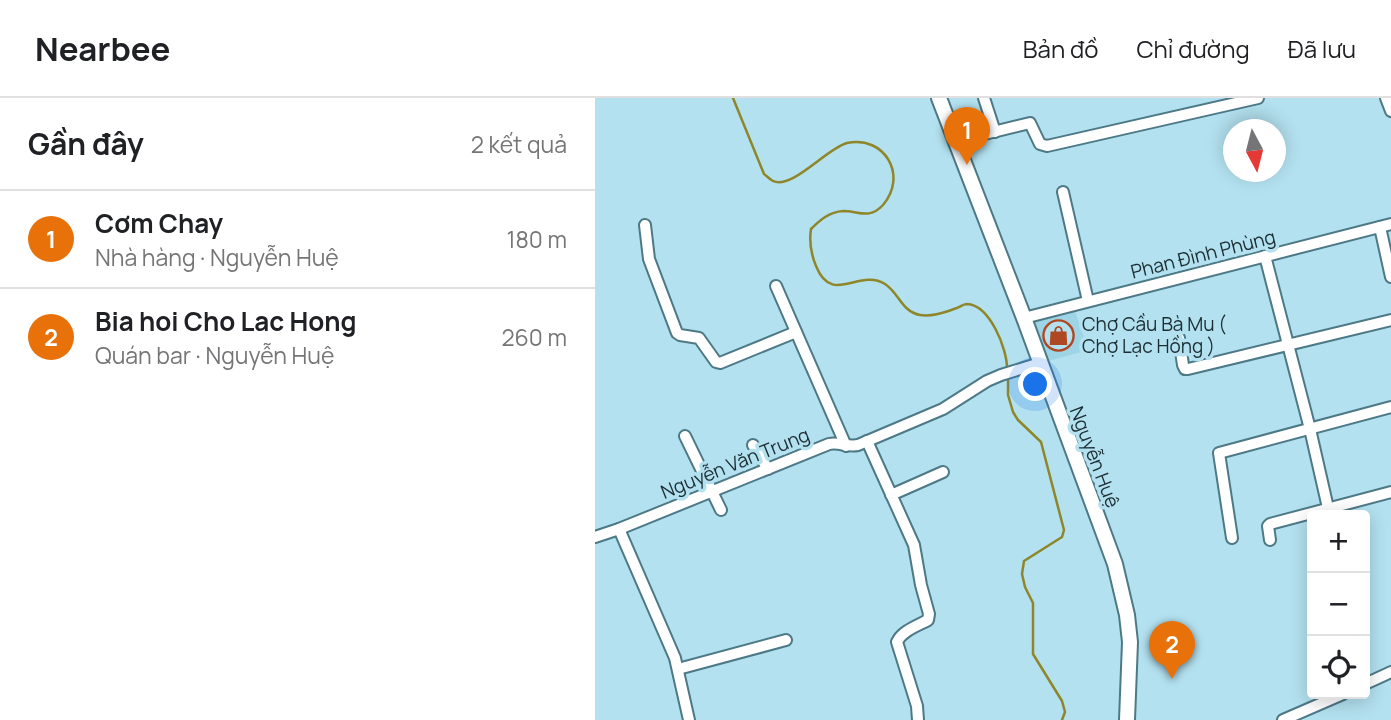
<!DOCTYPE html>
<html lang="vi">
<head>
<meta charset="utf-8">
<style>
	:root { --surface:#fff; --page:#f2f2f2; --text:#202124; --muted:#757577; --line:#e0e0e0; --accent:#af4822 }
	body { margin:0; font-family:Manrope,sans-serif; background:var(--page); color:var(--text) }
	.controls { position:absolute; right:21px; bottom:21px; display:grid; overflow:hidden; border-radius:7px; box-shadow:0 4px 18px #0003 }
	.controls button { width:63px; height:63px; display:grid; place-items:center; padding:0; border:0; border-bottom:2px solid var(--line); background:var(--surface); color:var(--text); font:35px sans-serif }
	.compass { position:absolute; left:628px; top:21px; width:63px; height:63px; border-radius:50%; background:var(--surface); box-shadow:0 4px 18px #0003; rotate:173deg }
	.you { position:absolute; left:441px; top:287px; width:24px; height:24px; margin:-18px; border:5px solid #fff; border-radius:50%; background:#1a73e8; box-shadow:0 0 0 10px #1a73e833 }
	.badge { display:grid; place-items:center; width:46px; height:46px; border-radius:50%; background:var(--accent); color:#fff; font-size:23px; font-weight:700 }
	.pin { position:absolute; translate:-50% -58px; filter:drop-shadow(0 2px 4px #0008) }
	.pin::after { content:''; position:absolute; top:37px; width:24px; height:21px; background:inherit; clip-path:polygon(0 0,100% 0,50% 100%) }
	.list { margin:0; padding:0; list-style:none }
	h2 { display:flex; justify-content:space-between; align-items:center; height:91px; margin:0; padding:0 28px; font-size:30px }
	h2 small { font-size:23px; font-weight:400; color:var(--muted) }
	.list li { display:grid; grid-template-columns:46px 1fr auto; gap:21px; align-items:center; box-sizing:border-box; height:98px; padding:0 28px; border-top:2px solid var(--line) }
	.list b { display:block; font-size:26px; white-space:nowrap }
	.list p { margin:0; font-size:23px; white-space:nowrap; color:var(--muted) }
	.list em { font-size:23px; font-style:normal; color:var(--muted) }
	.icon { flex:none; width:38px; height:38px; fill:none; stroke:currentColor; stroke-width:2; stroke-linecap:round; stroke-linejoin:round }
	.map { position:relative; flex:none; width:796px; height:622px; overflow:hidden }
	header { display:flex; align-items:center; gap:42px; box-sizing:border-box; height:98px; padding:0 35px; background:var(--surface); border-bottom:2px solid var(--line) }
	header strong { font-size:33px }
	nav { display:flex; gap:38px; margin-inline-start:auto; font-size:24px }
	main { display:flex }
	aside { flex:1; background:var(--surface) }
	.map>svg:first-child { display:block }
	.built { fill:#9ed5e6 }
	.lines { fill:none; stroke-linecap:round; stroke-linejoin:round }
	.stream { stroke:#8f862a; stroke-width:2.5 }
	.minor-casing { stroke:#4d7986; stroke-width:14 }
	.major-casing { stroke:#4d7986; stroke-width:18 }
	.minor { stroke:#fff; stroke-width:10 }
	.major { stroke:#fff; stroke-width:14 }
	.labels { text-anchor:middle; dominant-baseline:central; stroke-width:7; stroke-linejoin:round; paint-order:stroke }
	.street-label { font-size:19px; fill:#1c2e34; stroke:#b3e1f0 }
	.poi-label { font-size:19px; fill:#1c2e34; stroke:#b3e1f0; text-anchor:start }
</style>
</head>
<body>
<header>
<strong>Nearbee</strong>
<nav><a>Bản đồ</a><a>Chỉ đường</a><a>Đã lưu</a></nav>
</header>
<main>
<aside>
<h2>Gần đây<small>2 kết quả</small></h2>
<ul class="list">
<li><span class="badge" style="background:#e8710a">1</span><div><b>Cơm Chay</b><p>Nhà hàng · Nguyễn Huệ</p></div><em>180 m</em></li>
<li><span class="badge" style="background:#e8710a">2</span><div><b>Bia hoi Cho Lac Hong</b><p>Quán bar · Nguyễn Huệ</p></div><em>260 m</em></li>
</ul>
</aside>
<div class="map">
<svg width="796" height="622" viewBox="0 0 796 622">
	<rect width="100%" height="100%" fill="#b3e1f0"/>
	<path class="built" d="M 479,210 L 493,252 L 450,264 L 434,222 Z"/>
	<g class="lines">
		<g class="stream">
			<path d="M 138,0 L 169,76 C 172,78 174,81 178,83 C 197,92 232,50 252,45 C 290,37 313,78 288,107 C 274,122 264,113 248,113 C 234,114 225,122 216,131 C 214,144 216,156 221,168 C 237,208 264,170 290,186 C 304,195 307,214 325,217 C 338,219 350,214 362,210 C 365,209 368,206 372,206 C 395,207 412,251 412,270"/>
			<path d="M 413,280 L 413,297 L 418,314 L 423,322 L 446,344 L 469,432 L 467,439 L 429,463 L 427,476 L 430,489 L 438,505 L 438,556 L 467,603 L 470,614 L 467,622"/>
		</g>
		<defs>
			<g id="minor">
				<path d="M 389,0 L 400,34"/>
				<path d="M 791,0 L 796,13"/>
				<path d="M 361,43 L 435,25 L 445,46 L 452,48 L 663,0"/>
				<path d="M 468,94 L 493,203"/>
				<path d="M 50,127 L 54,161 L 82,235 L 85,237 L 104,240 L 121,264 L 125,265 L 201,234"/>
				<path d="M 785,129 L 796,179"/>
				<path d="M 670,158 L 715,331 L 733,410"/>
				<path d="M 181,188 L 251,348"/>
				<path d="M 429,220 L 796,126"/>
				<path d="M 584,240 L 588,267 L 590,271 L 593,271 L 796,222"/>
				<path d="M 90,338 L 126,412"/>
				<path d="M 272,343 L 319,447 L 326,487 L 334,516 L 333,522 C 322,528 307,533 302,544 L 322,608 L 323,622"/>
				<path d="M 158,347 L 173,371"/>
				<path d="M 296,397 L 348,374"/>
				<path d="M 24,431 L 80,560 L 94,622"/>
				<path d="M 0,439 L 24,431 L 234,346 C 244,344 252,349 263,347 L 348,311 L 392,283 L 406,277 L 445,265"/>
				<path d="M 637,440 L 624,355 L 796,309"/>
				<path d="M 675,442 L 673,428 L 675,426 L 796,394"/>
				<path d="M 83,571 L 191,542"/>
				<path d="M 770,586 L 796,574"/>
				<path d="M 688,622 L 748,596"/>
			</g>
			<path id="major" d="M 344,0 L 429,220 L 520,466 L 532,517 L 535,544 L 532,622"/>
		</defs>
		<use href="#minor" class="minor-casing"/>
		<use href="#major" class="major-casing"/>
		<use href="#minor" class="minor"/>
		<use href="#major" class="major"/>
	</g>
	<defs>
		<symbol id="shop-ring" viewBox="-11 -11 22 22"><circle r="9.5" fill="#b3e1f0" stroke="#af4822" stroke-width="1.5"/><path d="M-5-2.5h2.3a2.7 3.5 0 0 1 5.4 0H5L5.5 6h-11ZM-1.5-2.5h3a1.5 2.3 0 0 0-3 0Z" fill="#af4822"/></symbol>
	</defs>
	<g fill-rule="evenodd">
		<use href="#shop-ring" x="446" y="220" width="35" height="35"/>
	</g>
	<g class="labels">
		<g class="street-label">
			<text transform="translate(608 156) rotate(-14)">Phan Đình Phùng</text>
			<text transform="translate(500 359) rotate(69)">Nguyễn Huệ</text>
			<text transform="translate(140 365) rotate(-22)">Nguyễn Văn Trung</text>
		</g>
		<g class="poi-label">
			<text x="487" y="226">Chợ Cầu Bà Mụ (<tspan x="487" dy="22">Chợ Lạc Hồng )</tspan></text>
		</g>
	</g>
</svg>
<div class="controls">
<button>+</button>
<button>−</button>
<button><svg class="icon" aria-label="locate" viewBox="0 0 24 24"><circle cx="12" cy="12" r="6"/><path d="M12 2v4M12 18v4M2 12h4M18 12h4"/></svg></button>
</div>
<svg class="compass" viewBox="-18 -18 36 36"><path d="M0-13l5 13h-10z" fill="#e53935"/><path d="M0 13l5-13h-10z" fill="#757577"/></svg>
<div class="you"></div>
<div class="pin badge" style="left:372px;top:67px;background:#e8710a">1</div>
<div class="pin badge" style="left:577px;top:581px;background:#e8710a">2</div>
</div>
</main>
</body>
</html>
